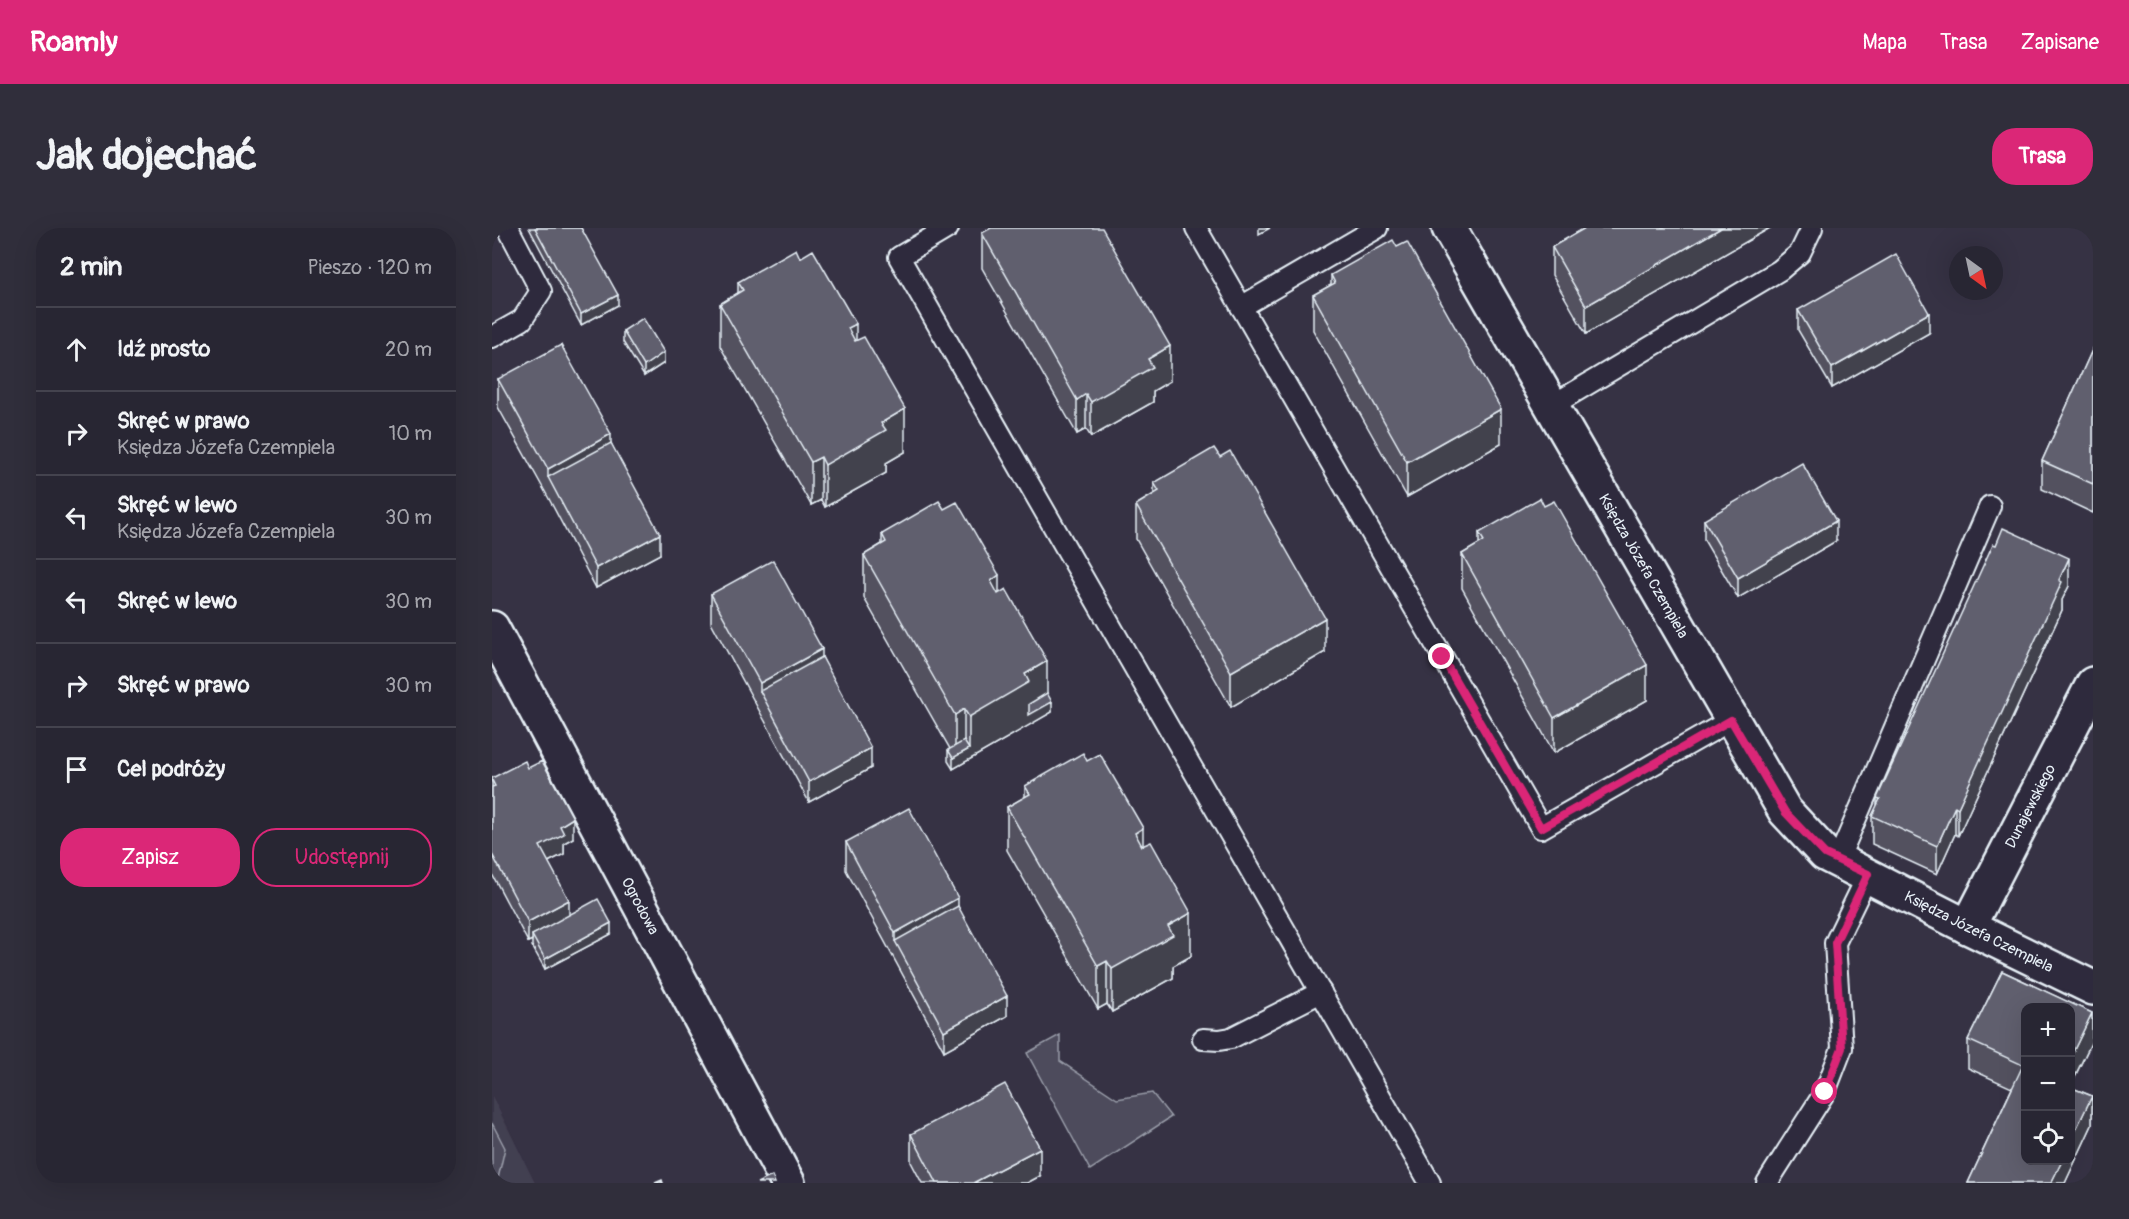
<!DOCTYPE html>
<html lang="pl">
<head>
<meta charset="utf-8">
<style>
	:root { --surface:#282633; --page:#302e3b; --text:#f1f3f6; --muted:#a5a5ac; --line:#44434e; --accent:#db2777 }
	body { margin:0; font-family:Pangolin,sans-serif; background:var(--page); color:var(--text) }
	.controls { position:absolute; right:18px; bottom:18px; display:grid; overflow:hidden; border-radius:12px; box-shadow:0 6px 24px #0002 }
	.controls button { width:54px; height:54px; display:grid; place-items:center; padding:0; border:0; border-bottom:2px solid var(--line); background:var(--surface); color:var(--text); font:30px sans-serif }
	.compass { position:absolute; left:1457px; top:18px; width:54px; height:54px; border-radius:50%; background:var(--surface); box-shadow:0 6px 24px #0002; rotate:147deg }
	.stop { position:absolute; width:18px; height:18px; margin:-14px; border:4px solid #db2777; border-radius:50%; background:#fff }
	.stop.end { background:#db2777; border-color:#fff; box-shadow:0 2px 6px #0008 }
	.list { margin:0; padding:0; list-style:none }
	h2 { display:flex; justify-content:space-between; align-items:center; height:78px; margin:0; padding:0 24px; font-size:26px }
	h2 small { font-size:20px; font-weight:400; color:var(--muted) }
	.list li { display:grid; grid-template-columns:39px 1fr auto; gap:18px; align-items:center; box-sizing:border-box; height:84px; padding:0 24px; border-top:2px solid var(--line) }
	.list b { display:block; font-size:22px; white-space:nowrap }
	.list p { margin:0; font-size:20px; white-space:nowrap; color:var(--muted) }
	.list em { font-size:20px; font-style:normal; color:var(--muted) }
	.actions { display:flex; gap:12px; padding:18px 24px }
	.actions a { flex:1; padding:14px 0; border:2px solid var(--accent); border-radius:24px; text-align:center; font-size:21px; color:var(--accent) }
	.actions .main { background:var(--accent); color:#fff }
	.icon { flex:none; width:33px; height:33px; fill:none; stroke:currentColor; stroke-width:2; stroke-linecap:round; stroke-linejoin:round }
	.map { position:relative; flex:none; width:1601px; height:955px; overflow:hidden; border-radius:24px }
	header { display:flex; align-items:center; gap:36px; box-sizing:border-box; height:84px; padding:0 30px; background:var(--accent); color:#fff }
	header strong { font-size:28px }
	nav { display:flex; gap:33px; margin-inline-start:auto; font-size:21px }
	.intro { display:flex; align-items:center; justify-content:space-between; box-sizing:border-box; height:144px; padding:0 36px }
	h1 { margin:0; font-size:42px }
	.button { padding:15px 27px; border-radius:24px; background:var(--accent); color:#fff; font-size:21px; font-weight:700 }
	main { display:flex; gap:36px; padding:0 36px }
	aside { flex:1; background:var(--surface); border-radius:24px; box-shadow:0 6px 24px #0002 }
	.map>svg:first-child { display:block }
	.built { fill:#433f51 }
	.green { fill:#4d4b5c; stroke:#9a9eaa; stroke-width:1.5 }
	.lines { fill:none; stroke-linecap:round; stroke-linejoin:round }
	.service-casing { stroke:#e8f1f8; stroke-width:24 }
	.minor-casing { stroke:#e8f1f8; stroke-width:38 }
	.service { stroke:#2f2a3d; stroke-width:20 }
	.minor { stroke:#2f2a3d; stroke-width:33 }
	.wall { fill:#53515f; stroke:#e8f1f8; stroke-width:1.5 }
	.shaded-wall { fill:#43424d; stroke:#e8f1f8; stroke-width:1.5 }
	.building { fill:#605e6e; stroke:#e8f1f8; stroke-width:1.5 }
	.route { stroke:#db2777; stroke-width:8 }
	.labels { text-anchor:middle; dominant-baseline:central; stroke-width:6; stroke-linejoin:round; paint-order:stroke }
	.street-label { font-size:15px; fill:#e8f1f8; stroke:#2f2a3d }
</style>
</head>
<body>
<header>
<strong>Roamly</strong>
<nav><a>Mapa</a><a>Trasa</a><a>Zapisane</a></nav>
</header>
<div class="intro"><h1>Jak dojechać</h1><a class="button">Trasa</a></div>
<main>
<aside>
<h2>2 min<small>Pieszo · 120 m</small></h2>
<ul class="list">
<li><svg class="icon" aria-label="ahead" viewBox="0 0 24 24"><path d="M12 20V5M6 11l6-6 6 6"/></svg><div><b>Idź prosto</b></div><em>20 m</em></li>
<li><svg class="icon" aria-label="right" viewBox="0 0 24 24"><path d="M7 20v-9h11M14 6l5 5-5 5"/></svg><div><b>Skręć w prawo</b><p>Księdza Józefa Czempiela</p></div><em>10 m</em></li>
<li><svg class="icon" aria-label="left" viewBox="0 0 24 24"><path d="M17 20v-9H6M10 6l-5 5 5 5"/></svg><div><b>Skręć w lewo</b><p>Księdza Józefa Czempiela</p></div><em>30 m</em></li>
<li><svg class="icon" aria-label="left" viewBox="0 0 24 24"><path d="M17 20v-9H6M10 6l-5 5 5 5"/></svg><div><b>Skręć w lewo</b></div><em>30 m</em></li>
<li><svg class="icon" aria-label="right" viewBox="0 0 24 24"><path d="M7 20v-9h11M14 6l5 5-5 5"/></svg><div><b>Skręć w prawo</b></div><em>30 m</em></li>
<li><svg class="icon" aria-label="arrive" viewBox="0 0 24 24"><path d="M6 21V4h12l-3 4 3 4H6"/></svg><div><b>Cel podróży</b></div></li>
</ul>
<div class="actions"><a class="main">Zapisz</a><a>Udostępnij</a></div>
</aside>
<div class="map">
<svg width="1601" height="955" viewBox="0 0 1601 955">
	<rect width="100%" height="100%" fill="#363244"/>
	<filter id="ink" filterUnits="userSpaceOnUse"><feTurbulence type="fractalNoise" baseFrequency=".0167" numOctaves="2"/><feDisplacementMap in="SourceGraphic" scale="12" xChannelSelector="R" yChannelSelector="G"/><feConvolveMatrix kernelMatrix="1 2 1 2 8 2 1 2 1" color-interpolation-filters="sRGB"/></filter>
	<g filter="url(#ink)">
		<path class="built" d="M 0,868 L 43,955 L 0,955 Z"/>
		<g class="green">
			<path d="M 568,807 L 568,833 L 625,871 L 660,865 L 679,889 L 598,942 L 535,825 Z"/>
			<path d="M 0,895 L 13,920 L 5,955 L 0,955 Z"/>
		</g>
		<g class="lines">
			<defs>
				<g id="service">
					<path d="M 456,0 L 407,29 L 938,955"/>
					<path d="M 704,0 L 1049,600 L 1239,492"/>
					<path d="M 749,79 L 885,0"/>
					<path d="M 0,109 L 30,92 L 49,63 L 16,0"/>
					<path d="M 1059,178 L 1288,42 L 1308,25 L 1320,0"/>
					<path d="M 1346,632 L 1498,278"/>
					<path d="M 711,811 L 727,812 L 739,810 L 829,764"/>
					<path d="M 1275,955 L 1333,864 L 1350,820 L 1343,715 L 1376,647"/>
				</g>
				<g id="minor">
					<path id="s1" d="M 957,0 L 1293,583 L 1333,626 L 1476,699 L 1601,760"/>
					<path id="s2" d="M 0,400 L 296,955"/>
					<path id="s3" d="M 1476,699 L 1601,456"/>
				</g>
			</defs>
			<use href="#service" class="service-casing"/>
			<use href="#minor" class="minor-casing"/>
			<use href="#service" class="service"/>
			<use href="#minor" class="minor"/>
		</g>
		<g class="wall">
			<path d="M 37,0 L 89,0 L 126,77 L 89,97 Z"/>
			<path d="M 1093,0 L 1278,0 L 1094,106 L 1060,47 L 1060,19 Z"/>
			<path d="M 490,5 L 678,153 L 661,163 L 661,174 L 599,209 L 594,201 L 585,206 L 490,40 Z"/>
			<path d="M 905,19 L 1009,216 L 915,269 L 821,102 L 821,67 L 839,57 L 839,47 Z"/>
			<path d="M 308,30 L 364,113 L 413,224 L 394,235 L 394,245 L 333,279 L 329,272 L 319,277 L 228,118 L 228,76 L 246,65 L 246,54 Z"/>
			<path d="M 1306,82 L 1437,105 L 1340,160 L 1306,102 Z"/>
			<path d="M 131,103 L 172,135 L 152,148 L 131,114 Z"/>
			<path d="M 1601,120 L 1601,285 L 1550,261 L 1550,233 Z"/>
			<path d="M 6,151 L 119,215 L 168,326 L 104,360 L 56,269 L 6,179 Z"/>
			<path d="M 662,255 L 833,424 L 739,479 L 644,311 L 644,277 L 662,266 Z"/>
			<path d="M 1212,292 L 1344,313 L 1246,370 L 1212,312 Z"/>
			<path d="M 987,305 L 1155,472 L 1062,525 L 970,360 L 970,326 L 987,316 Z"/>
			<path d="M 390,306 L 507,366 L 555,465 L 560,484 L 461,541 L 456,533 L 456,522 L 458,521 L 372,370 L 372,327 L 390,316 Z"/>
			<path d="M 1577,358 L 1570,372 L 1570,382 L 1466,608 L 1463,606 L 1445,646 L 1380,616 L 1380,588 L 1385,579 L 1385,570 Z"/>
			<path d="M 219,366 L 330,429 L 379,540 L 317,574 L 219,394 Z"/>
			<path d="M 36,540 L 81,610 L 72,615 L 72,626 L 56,634 L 77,687 L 119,706 L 53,741 L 40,718 L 40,712 L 36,714 L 0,646 L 0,550 Z"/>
			<path d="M 533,558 L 651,618 L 699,728 L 681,738 L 681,750 L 620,784 L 615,776 L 606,781 L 515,622 L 515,579 L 533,569 Z"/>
			<path d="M 354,614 L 466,678 L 515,788 L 452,823 L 354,642 Z"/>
			<path d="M 1510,743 L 1600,785 L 1600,813 L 1578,859 L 1578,780 L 1533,780 L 1533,933 L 1578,933 L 1578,859 L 1600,868 L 1600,897 L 1573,955 L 1476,955 L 1520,860 L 1476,840 L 1476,812 Z"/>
			<path d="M 419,906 L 548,948 L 535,955 L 430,955 L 419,934 Z"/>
		</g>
		<g class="shaded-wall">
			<path d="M 767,0 L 778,0 L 767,6 Z"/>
			<path d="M 1229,0 L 1278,0 L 1094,106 L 1094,78 Z"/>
			<path d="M 126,67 L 126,77 L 89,97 L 89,86 Z"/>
			<path d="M 1437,85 L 1437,105 L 1340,160 L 1340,140 Z"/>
			<path d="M 364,96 L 364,139 L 356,100 Z"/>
			<path d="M 678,118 L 678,153 L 661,163 L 661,174 L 599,209 L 599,174 L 656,131 Z"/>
			<path d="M 172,124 L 172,135 L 152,148 L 152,138 Z"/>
			<path d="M 594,166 L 594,201 L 585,206 L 585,172 Z"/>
			<path d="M 413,181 L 413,224 L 394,235 L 394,245 L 333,279 L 333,237 L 389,195 Z"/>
			<path d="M 1009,181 L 1009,216 L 915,269 L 915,234 Z"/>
			<path d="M 119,206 L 119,235 L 56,249 L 56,241 Z"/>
			<path d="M 329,229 L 329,272 L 319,277 L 319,234 Z"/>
			<path d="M 1344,293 L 1344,313 L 1246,370 L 1246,350 Z"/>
			<path d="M 168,306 L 168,326 L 104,360 L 104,340 Z"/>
			<path d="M 1577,330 L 1577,358 L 1570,372 L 1570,382 L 1466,608 L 1466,580 Z"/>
			<path d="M 507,347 L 507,390 L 499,353 Z"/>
			<path d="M 833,390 L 833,424 L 739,479 L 739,444 Z"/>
			<path d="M 330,421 L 330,450 L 268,463 L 268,455 Z"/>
			<path d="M 555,433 L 555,476 L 560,474 L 560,484 L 461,541 L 461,530 L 463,529 L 463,487 L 472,481 L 472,524 L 477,521 L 477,489 L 533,446 Z"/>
			<path d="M 1155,437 L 1155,472 L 1062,525 L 1062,490 Z"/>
			<path d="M 379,520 L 379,540 L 317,574 L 317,554 Z"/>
			<path d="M 1463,578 L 1463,606 L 1445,646 L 1445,618 Z"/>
			<path d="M 81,590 L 81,610 L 72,615 L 72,626 L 48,638 L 48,618 L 68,598 Z"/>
			<path d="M 651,600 L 651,643 L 643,605 Z"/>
			<path d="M 466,670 L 466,698 L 403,713 L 403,705 Z"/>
			<path d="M 77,672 L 77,692 L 40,707 L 40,712 L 36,714 L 36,694 Z"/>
			<path d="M 699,685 L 699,728 L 681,738 L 681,750 L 620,784 L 620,741 L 676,698 Z"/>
			<path d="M 119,695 L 119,706 L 53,741 L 53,731 Z"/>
			<path d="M 615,733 L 615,776 L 606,781 L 606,738 Z"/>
			<path d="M 515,768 L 515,788 L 452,823 L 452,803 Z"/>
			<path d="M 1600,785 L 1600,813 L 1578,858 L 1578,830 Z"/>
			<path d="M 1600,868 L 1600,897 L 1573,955 L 1559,955 L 1570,933 L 1578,933 L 1578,914 Z"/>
			<path d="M 548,920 L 548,948 L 535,955 L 481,955 Z"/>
		</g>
		<g class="building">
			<path d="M 43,0 L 89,0 L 126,67 L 89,86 Z"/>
			<path d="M 499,0 L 610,0 L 678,118 L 656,131 L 661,139 L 599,174 L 594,166 L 585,172 L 490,5 Z"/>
			<path d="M 1093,0 L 1229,0 L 1094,78 L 1060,19 Z"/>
			<path d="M 901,12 L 905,19 L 915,14 L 1009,181 L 915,234 L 821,67 L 843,55 L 839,47 Z"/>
			<path d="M 304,21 L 308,30 L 321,22 L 364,96 L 356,100 L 363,113 L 372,109 L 413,181 L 389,195 L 394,202 L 333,237 L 329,229 L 319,234 L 228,76 L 251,62 L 246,54 Z"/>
			<path d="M 1404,26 L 1437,85 L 1340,140 L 1306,82 Z"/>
			<path d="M 151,90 L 172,124 L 152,138 L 131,103 Z"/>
			<path d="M 69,117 L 119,206 L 56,241 L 6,151 Z"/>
			<path d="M 1601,120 L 1601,256 L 1550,233 Z"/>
			<path d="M 119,215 L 168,306 L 104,340 L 56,249 Z"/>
			<path d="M 722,220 L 728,229 L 738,223 L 833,390 L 739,444 L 644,277 L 667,263 L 662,255 Z"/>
			<path d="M 1310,235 L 1344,293 L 1246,350 L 1212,292 Z"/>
			<path d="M 1048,270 L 1052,278 L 1062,273 L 1155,437 L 1062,490 L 970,326 L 992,313 L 987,305 Z"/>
			<path d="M 447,273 L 452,281 L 465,274 L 507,347 L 499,353 L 506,366 L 514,361 L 555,433 L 533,446 L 537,454 L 477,489 L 472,481 L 463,487 L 372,327 L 394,314 L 390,306 Z"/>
			<path d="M 1511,300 L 1577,330 L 1567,352 L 1570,354 L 1466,580 L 1463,578 L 1445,618 L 1380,588 L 1388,571 L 1385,570 L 1501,316 L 1504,317 Z"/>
			<path d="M 281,332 L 330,421 L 268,455 L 219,366 Z"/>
			<path d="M 330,429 L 379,520 L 317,554 L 268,463 Z"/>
			<path d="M 555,465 L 560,474 L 537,487 L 537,476 Z"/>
			<path d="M 472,513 L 477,521 L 461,530 L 456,522 Z"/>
			<path d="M 591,525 L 595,533 L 608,526 L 651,600 L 643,605 L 650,618 L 659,614 L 699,685 L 676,698 L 681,707 L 620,741 L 615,733 L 606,738 L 515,579 L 538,566 L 533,558 Z"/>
			<path d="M 33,533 L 36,540 L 50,533 L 81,590 L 68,598 L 72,606 L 48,618 L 77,672 L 36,694 L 0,626 L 0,559 L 3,558 L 0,552 L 0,550 Z"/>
			<path d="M 417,580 L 466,670 L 403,705 L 354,614 Z"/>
			<path d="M 106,671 L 119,695 L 53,731 L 40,707 Z"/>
			<path d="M 466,678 L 515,768 L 452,803 L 403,713 Z"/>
			<path d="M 1510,743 L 1600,785 L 1578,830 L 1578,780 L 1533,780 L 1533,933 L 1570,933 L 1559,955 L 1476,955 L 1531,837 L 1476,812 Z"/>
			<path d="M 513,856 L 548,920 L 481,955 L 445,955 L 419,906 Z"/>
			<path d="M 1578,859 L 1600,868 L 1578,914 Z"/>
			<path d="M 280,948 L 283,955 L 265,955 Z"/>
			<path d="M 170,952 L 171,955 L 163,955 Z"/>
		</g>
	</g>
	<g class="lines" filter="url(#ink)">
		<path class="route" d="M 950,429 L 1049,600 L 1239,492 L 1293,584 L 1333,626 L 1376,646 L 1343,715 L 1350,820 L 1333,864"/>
	</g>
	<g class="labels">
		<g class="street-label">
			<text stroke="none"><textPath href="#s1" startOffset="390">Księdza Józefa Czempiela</textPath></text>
			<text stroke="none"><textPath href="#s3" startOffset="136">Dunajewskiego</textPath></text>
			<text stroke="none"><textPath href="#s2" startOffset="315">Ogrodowa</textPath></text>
			<text stroke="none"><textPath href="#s1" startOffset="904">Księdza Józefa Czempiela</textPath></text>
		</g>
	</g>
</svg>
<div class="controls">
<button>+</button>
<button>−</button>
<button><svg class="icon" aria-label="locate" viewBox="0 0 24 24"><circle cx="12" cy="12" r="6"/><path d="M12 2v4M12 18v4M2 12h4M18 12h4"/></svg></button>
</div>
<svg class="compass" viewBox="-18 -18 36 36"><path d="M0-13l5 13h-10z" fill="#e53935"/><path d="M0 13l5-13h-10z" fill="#a5a5ac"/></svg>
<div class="stop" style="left:1333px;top:864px"></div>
<div class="stop end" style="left:950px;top:429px"></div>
</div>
</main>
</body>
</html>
